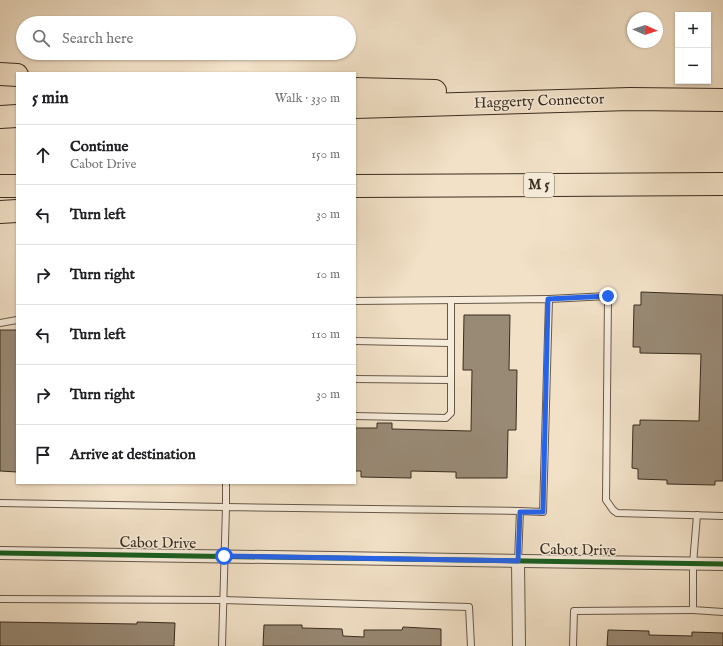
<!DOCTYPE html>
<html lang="en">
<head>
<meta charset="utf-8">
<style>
	:root { --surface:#fff; --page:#f2f2f2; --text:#202124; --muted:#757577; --line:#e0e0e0 }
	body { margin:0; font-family:"IM FELL English",serif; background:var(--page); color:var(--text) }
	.controls { position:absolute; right:12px; top:12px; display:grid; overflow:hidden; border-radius:0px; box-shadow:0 1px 3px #0004 }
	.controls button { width:36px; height:36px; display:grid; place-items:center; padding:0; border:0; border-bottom:1px solid var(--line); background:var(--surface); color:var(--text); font:20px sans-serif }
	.compass { position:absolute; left:627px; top:12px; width:36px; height:36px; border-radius:50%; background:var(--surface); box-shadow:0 1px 3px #0004; rotate:93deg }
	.stop { position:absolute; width:12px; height:12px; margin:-9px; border:3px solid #2563eb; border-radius:50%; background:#fff }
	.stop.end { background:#2563eb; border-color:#fff; box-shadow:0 1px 4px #0008 }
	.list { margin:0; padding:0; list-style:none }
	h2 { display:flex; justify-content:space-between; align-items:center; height:52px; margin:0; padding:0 16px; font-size:17px }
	h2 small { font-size:13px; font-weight:400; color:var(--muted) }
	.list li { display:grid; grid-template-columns:26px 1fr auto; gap:12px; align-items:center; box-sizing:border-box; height:60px; padding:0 16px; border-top:1px solid var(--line) }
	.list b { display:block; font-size:15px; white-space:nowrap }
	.list p { margin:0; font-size:13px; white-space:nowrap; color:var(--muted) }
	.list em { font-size:13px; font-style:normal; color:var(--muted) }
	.icon { flex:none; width:22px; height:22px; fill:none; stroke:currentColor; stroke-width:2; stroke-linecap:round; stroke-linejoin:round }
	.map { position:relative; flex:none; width:723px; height:646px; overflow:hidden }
	.search { position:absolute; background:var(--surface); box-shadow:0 1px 3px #0004; left:16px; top:16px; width:340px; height:44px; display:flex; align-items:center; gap:10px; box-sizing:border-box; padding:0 14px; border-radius:22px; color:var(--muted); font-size:15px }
	.panel { position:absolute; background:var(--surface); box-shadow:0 1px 3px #0004; left:16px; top:72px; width:340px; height:412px; border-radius:0px }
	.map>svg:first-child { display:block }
	.building { fill:#998a76; stroke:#392c1e }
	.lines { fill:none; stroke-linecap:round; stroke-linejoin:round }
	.lane-casing { stroke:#675948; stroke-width:8 }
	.street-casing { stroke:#675948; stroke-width:14 }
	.highway-casing { stroke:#392c1e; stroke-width:24 }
	.lane { stroke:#f7ecdb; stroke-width:6 }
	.street { stroke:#f7ecdb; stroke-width:12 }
	.highway { stroke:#f2e1c7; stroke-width:22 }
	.cycleway-casing { stroke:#f7ecdb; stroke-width:8 }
	.cycleway { stroke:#1b5e20; stroke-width:5 }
	.route { stroke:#2563eb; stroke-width:5 }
	.labels { text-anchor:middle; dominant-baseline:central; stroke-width:3; stroke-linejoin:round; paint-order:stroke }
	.shield { fill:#f7ecdb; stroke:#726657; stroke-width:1 }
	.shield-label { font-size:14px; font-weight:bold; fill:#392c1e }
	.street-label { font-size:15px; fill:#392c1e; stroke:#f7ecdb }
</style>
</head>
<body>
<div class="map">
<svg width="723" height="646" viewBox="0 0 723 646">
	<rect width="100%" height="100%" fill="#f2e1c7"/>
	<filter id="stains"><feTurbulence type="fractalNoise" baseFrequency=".005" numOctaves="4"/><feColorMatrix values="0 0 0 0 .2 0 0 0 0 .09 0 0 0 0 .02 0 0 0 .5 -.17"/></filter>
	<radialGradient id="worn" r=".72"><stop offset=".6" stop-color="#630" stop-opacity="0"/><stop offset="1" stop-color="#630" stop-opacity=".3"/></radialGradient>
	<g class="building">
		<path d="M 641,292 L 723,295 L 723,481 L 715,481 L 715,485 L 667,484 L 667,480 L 638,479 L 638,469 L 632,468 L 633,425 L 640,425 L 640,420 L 699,421 L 701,354 L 640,353 L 640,347 L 633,347 L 634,305 L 641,305 Z"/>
		<path d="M 464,315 L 510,315 L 509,370 L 517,370 L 516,430 L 508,430 L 507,478 L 456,478 L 456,472 L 411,471 L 411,478 L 361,477 L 361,471 L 355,471 L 355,428 L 377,428 L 377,423 L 392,423 L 392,429 L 471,431 L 472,370 L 463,370 Z"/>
		<path d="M 0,330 L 17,330 L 17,472 L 0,471 Z"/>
		<path d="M 0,622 L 137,624 L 137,622 L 175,623 L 174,646 L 0,646 Z"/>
		<path d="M 264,625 L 302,625 L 302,628 L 342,629 L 343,636 L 364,637 L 364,630 L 402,630 L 403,627 L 441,629 L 441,646 L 263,646 Z"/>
		<path d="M 608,630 L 649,631 L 649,635 L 692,636 L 692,632 L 723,633 L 723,646 L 607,646 Z"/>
	</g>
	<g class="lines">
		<defs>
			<g id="lane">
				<path d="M 549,299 L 608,296 L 606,500 L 613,510 L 617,513 L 723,516"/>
				<path d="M 355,301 L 549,299 L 543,512 L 520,511"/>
				<path d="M 0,323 L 17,320"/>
				<path d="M 355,341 L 450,343"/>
				<path d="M 355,379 L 451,380"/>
				<path d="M 355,416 L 446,418 L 451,413 L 451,300"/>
				<path d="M 0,503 L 226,507 L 226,483"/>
				<path d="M 697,515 L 693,564 L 693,610 L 723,612"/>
				<path d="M 0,599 L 223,600 L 469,607 L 471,646"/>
				<path d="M 222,646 L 226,507 L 520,511 L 518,561"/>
				<path d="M 573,646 L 574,611 L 693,610"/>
			</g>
			<g id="street">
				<path d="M 0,553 L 723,564"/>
				<path d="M 518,561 L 519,646"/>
			</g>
			<g id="highway">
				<path d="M 0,74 L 17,75"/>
				<path d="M 355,89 L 435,91"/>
				<path d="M 355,107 L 630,99 L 723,100"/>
				<path d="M 0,117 L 17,116"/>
				<path d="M 0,186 L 17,186"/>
				<path d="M 355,186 L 723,184"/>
				<path d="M 0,212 L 17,211"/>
			</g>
		</defs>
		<use href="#lane" class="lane-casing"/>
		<use href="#street" class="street-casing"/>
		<use href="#highway" class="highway-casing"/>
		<use href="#lane" class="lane"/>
		<use href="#street" class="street"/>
		<use href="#highway" class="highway"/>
		<defs>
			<path id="cycleway" d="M 0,553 L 723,564"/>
		</defs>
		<use href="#cycleway" class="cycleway-casing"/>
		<use href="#cycleway" class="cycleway"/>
	</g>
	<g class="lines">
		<path class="route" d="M 224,556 L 518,561 L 520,512 L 543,512 L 548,299 L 608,296"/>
	</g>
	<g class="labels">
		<rect class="shield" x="524" y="173" width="30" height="24" rx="3"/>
		<g class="shield-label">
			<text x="539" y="185">M 5</text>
		</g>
		<g class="street-label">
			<text transform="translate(539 101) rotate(-2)">Haggerty Connector</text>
			<text transform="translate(158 543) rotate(1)">Cabot Drive</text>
			<text transform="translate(578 550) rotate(1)">Cabot Drive</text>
		</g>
	</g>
	<rect width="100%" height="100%" filter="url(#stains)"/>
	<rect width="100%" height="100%" fill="url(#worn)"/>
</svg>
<div class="controls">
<button>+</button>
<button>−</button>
</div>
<svg class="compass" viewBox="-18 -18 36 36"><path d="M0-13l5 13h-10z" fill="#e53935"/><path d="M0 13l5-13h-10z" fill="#757577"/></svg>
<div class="stop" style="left:224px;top:556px"></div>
<div class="stop end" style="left:608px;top:296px"></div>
<div class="search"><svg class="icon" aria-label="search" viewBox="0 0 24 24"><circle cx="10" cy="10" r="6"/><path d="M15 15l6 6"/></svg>Search here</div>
<section class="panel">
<h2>5 min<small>Walk · 330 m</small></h2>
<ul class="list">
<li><svg class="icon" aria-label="ahead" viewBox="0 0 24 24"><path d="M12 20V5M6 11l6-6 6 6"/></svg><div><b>Continue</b><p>Cabot Drive</p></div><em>150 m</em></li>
<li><svg class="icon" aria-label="left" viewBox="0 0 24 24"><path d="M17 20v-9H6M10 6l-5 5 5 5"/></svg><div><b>Turn left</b></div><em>30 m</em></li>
<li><svg class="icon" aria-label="right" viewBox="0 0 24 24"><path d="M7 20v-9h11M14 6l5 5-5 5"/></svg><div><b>Turn right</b></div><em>10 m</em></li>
<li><svg class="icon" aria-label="left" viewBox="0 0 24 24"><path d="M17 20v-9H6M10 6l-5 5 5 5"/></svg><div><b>Turn left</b></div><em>110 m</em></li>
<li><svg class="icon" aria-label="right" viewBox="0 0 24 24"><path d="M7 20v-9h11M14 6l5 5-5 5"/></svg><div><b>Turn right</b></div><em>30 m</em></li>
<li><svg class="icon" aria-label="arrive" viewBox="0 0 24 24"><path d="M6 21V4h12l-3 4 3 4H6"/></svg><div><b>Arrive at destination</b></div></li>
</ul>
</section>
</div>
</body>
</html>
